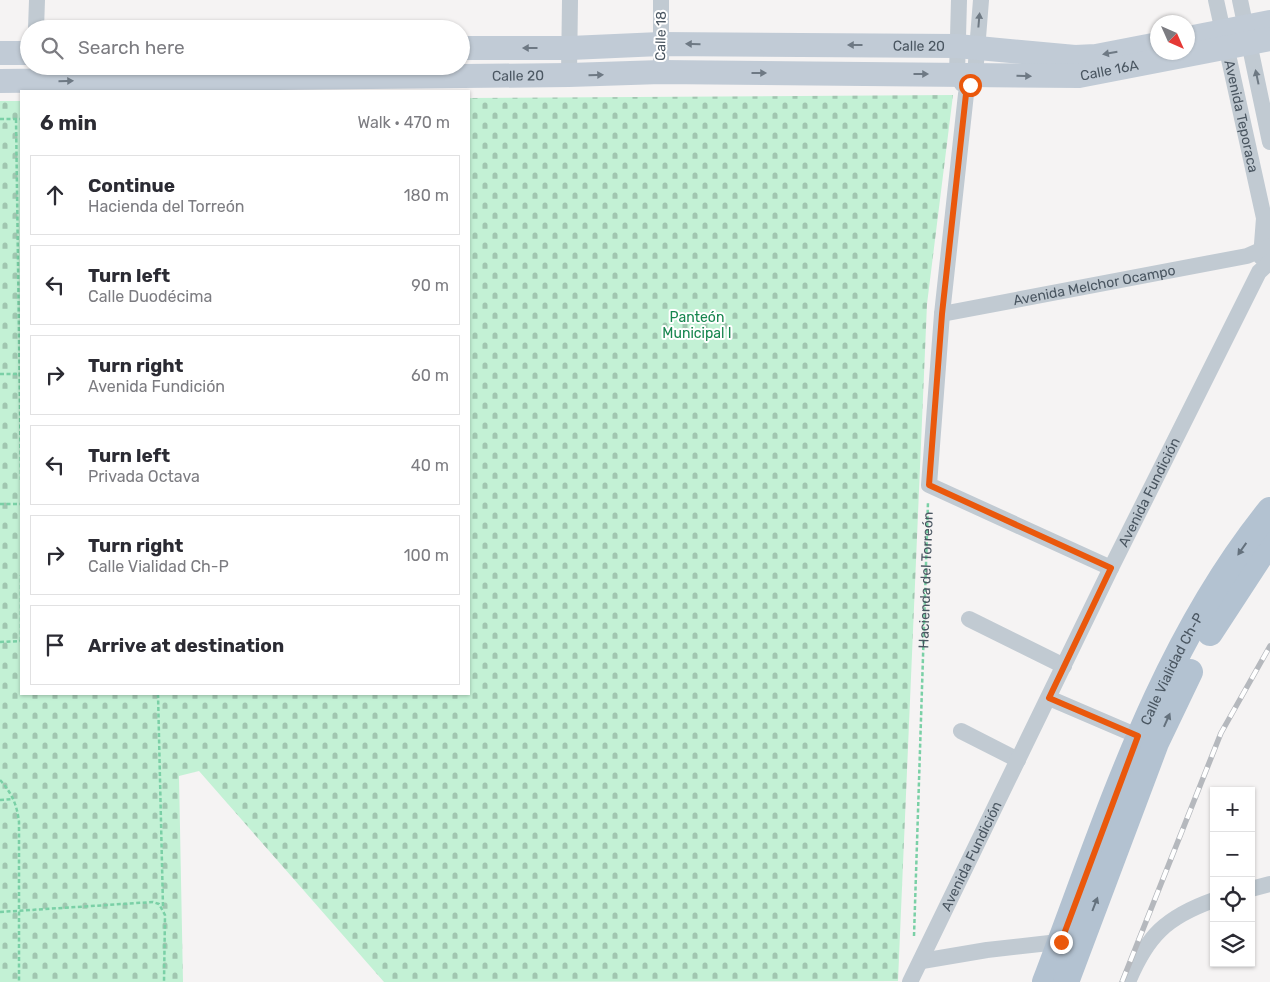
<!DOCTYPE html>
<html lang="en">
<head>
<meta charset="utf-8">
<style>
	:root { --surface:#fff; --page:#f2f2f3; --text:#2b2b33; --muted:#7c7c81; --line:#e1e1e2 }
	body { margin:0; font-family:Rubik,sans-serif; background:var(--page); color:var(--text) }
	.controls { position:absolute; right:15px; bottom:15px; display:grid; overflow:hidden; border-radius:0px; box-shadow:0 1px 4px #0004 }
	.controls button { width:45px; height:45px; display:grid; place-items:center; padding:0; border:0; border-bottom:1px solid var(--line); background:var(--surface); color:var(--text); font:25px sans-serif }
	.compass { position:absolute; left:1150px; top:15px; width:45px; height:45px; border-radius:50%; background:var(--surface); box-shadow:0 1px 4px #0004; rotate:135deg }
	.stop { position:absolute; width:15px; height:15px; margin:-11px; border:4px solid #ea580c; border-radius:50%; background:#fff }
	.stop.end { background:#ea580c; border-color:#fff; box-shadow:0 1px 5px #0008 }
	.list { margin:0; padding:0; list-style:none }
	h2 { display:flex; justify-content:space-between; align-items:center; height:65px; margin:0; padding:0 20px; font-size:21px }
	h2 small { font-size:16px; font-weight:400; color:var(--muted) }
	.list li { display:grid; grid-template-columns:32px 1fr auto; gap:15px; align-items:center; box-sizing:border-box; height:80px; margin:0 10px 10px; padding:0 10px; border:1px solid var(--line); border-radius:0px }
	.list b { display:block; font-size:19px; white-space:nowrap }
	.list p { margin:0; font-size:16px; white-space:nowrap; color:var(--muted) }
	.list em { font-size:16px; font-style:normal; color:var(--muted) }
	.icon { flex:none; width:28px; height:28px; fill:none; stroke:currentColor; stroke-width:2; stroke-linecap:round; stroke-linejoin:round }
	.map { position:relative; flex:none; width:1270px; height:982px; overflow:hidden }
	.search { position:absolute; background:var(--surface); box-shadow:0 1px 4px #0004; left:20px; top:20px; width:450px; height:55px; display:flex; align-items:center; gap:12px; box-sizing:border-box; padding:0 18px; border-radius:28px; color:var(--muted); font-size:19px }
	.panel { position:absolute; background:var(--surface); box-shadow:0 1px 4px #0004; left:20px; top:90px; width:450px; height:605px; border-radius:0px }
	.map>svg:first-child { display:block }
	.cemetery { fill:url(#cemetery-stones) }
	.lines { fill:none; stroke-linecap:round; stroke-linejoin:round }
	.path { stroke:#7ad0a6; stroke-width:2.5; stroke-dasharray:4 2.5; stroke-linecap:butt }
	.street { stroke:#c1cad2; stroke-width:16 }
	.secondary { stroke:#c1cbd6; stroke-width:24 }
	.primary { stroke:#b3c2d1; stroke-width:26 }
	.rail-casing { stroke:#b5b8bd; stroke-width:5.5 }
	.rail { stroke:#fff; stroke-width:4; stroke-dasharray:11; stroke-linecap:butt }
	.oneway { fill:#6e7983 }
	.oneway2 { fill:#6e7984 }
	.oneway3 { fill:#64717d }
	.route { stroke:#ea580c; stroke-width:6 }
	.labels { text-anchor:middle; dominant-baseline:central; stroke-width:4; stroke-linejoin:round; paint-order:stroke }
	.street-label { font-size:14px; fill:#4a5661; stroke:#fff }
	.park-label { font-size:14px; fill:#17864f; stroke:#fff }
</style>
</head>
<body>
<div class="map">
<svg width="1270" height="982" viewBox="0 0 1270 982">
	<defs>
		<pattern id="cemetery-stones" width="16" height="16" patternUnits="userSpaceOnUse" patternTransform="scale(1.25)"><rect width="16" height="16" fill="#c3f1d5"/><path d="M2 7V4a2 2 0 0 1 4 0v3zM10 15v-3a2 2 0 0 1 4 0v3z" fill="#a0c6b0"/></pattern>
	</defs>
	<rect width="100%" height="100%" fill="#f5f3f3"/>
	<path class="cemetery" d="M 953,95 L 927,304 L 898,981 L 384,982 L 199,771 L 179,776 L 183,982 L 0,982 L 0,101 L 21,101 L 21,694 L 469,694 L 469,98 Z"/>
	<g class="lines">
		<g class="path">
			<path d="M 0,119 L 21,119"/>
			<path d="M 16,119 L 21,480"/>
			<path d="M 0,374 L 21,374"/>
			<path d="M 0,504 L 21,504"/>
			<path d="M 21,641 L 21,575"/>
			<path d="M 0,642 L 21,641"/>
			<path d="M 158,694 L 163,907"/>
			<path d="M 0,780 C 12,793 17,805 19,822 L 19,982"/>
			<path d="M 0,800 L 13,799"/>
			<path d="M 0,912 L 153,902 L 159,904 L 165,915 L 164,982"/>
			<path id="s1" d="M 914,936 L 928,502"/>
		</g>
		<g class="street">
			<path d="M 959,0 L 957,74 L 962,84"/>
			<path d="M 981,0 L 975,75 L 966,94 L 942,314 L 929,485 L 1111,568"/>
			<path id="s2" d="M 1216,0 L 1264,218 L 1261,257"/>
			<path d="M 1240,0 L 1270,142"/>
			<path d="M 36,29 L 37,0"/>
			<path d="M 661,72 L 661,0"/>
			<path d="M 569,75 L 570,0"/>
			<path id="s3" d="M 942,314 L 1247,256 L 1270,246"/>
			<path d="M 969,619 L 1064,666"/>
			<path d="M 1049,698 L 1147,740"/>
			<path d="M 961,731 L 1018,760"/>
			<path d="M 1251,889 L 1270,884"/>
			<path d="M 922,961 L 987,950 L 1067,941"/>
			<path id="s4" d="M 910,982 L 1111,568 L 1259,272 L 1270,262"/>
			<path d="M 1128,982 C 1147,936 1166,917 1214,900"/>
		</g>
		<g class="secondary">
			<path d="M 1188,38 L 1270,22"/>
			<path id="s5" d="M 461,48 L 570,48 L 660,44 L 957,46 L 1075,57 L 1096,56 L 1158,44"/>
			<path d="M 0,53 L 29,53"/>
			<path id="s6" d="M 0,81 L 569,75 L 661,72 L 1079,76 L 1270,39"/>
		</g>
		<g class="primary">
			<path d="M 1210,633 L 1270,541"/>
			<path id="s7" d="M 1045,982 C 1107,820 1159,647 1270,510"/>
			<path d="M 1066,982 L 1156,743 L 1190,672"/>
		</g>
		<defs>
			<path id="rail" d="M 1122,982 L 1221,733 L 1270,646"/>
		</defs>
		<use href="#rail" class="rail-casing"/>
		<use href="#rail" class="rail"/>
	</g>
	<defs><path id="oneway-solid" d="M-6-.8H1V-3.2L6.5 0L1 3.2V.8H-6Z" transform="scale(1.25)"/></defs>
	<g class="oneway">
		<use href="#oneway-solid" transform="translate(979 20) rotate(-85)"/>
		<use href="#oneway-solid" transform="translate(1257 77) rotate(-102)"/>
	</g>
	<g class="oneway2">
		<use href="#oneway-solid" transform="translate(693 44) rotate(-179)"/>
		<use href="#oneway-solid" transform="translate(855 45) rotate(-180)"/>
		<use href="#oneway-solid" transform="translate(530 48) rotate(180)"/>
		<use href="#oneway-solid" transform="translate(1110 53) rotate(170)"/>
		<use href="#oneway-solid" transform="translate(759 73)"/>
		<use href="#oneway-solid" transform="translate(921 74)"/>
		<use href="#oneway-solid" transform="translate(596 75) rotate(-2)"/>
		<use href="#oneway-solid" transform="translate(1024 76) rotate(1)"/>
		<use href="#oneway-solid" transform="translate(66 81) rotate(-1)"/>
	</g>
	<g class="oneway3">
		<use href="#oneway-solid" transform="translate(1242 549) rotate(125)"/>
		<use href="#oneway-solid" transform="translate(1167 720) rotate(-66)"/>
		<use href="#oneway-solid" transform="translate(1095 904) rotate(-69)"/>
	</g>
	<g class="lines">
		<path class="route" d="M 970,85 L 966,94 L 942,314 L 929,485 L 1111,568 L 1049,698 L 1138,736 L 1061,942"/>
	</g>
	<g class="labels">
		<g class="street-label">
			<text transform="translate(661 36) rotate(-89)">Calle 18</text>
			<text stroke="none"><textPath href="#s5" startOffset="458">Calle 20</textPath></text>
			<text stroke="none"><textPath href="#s6" startOffset="1110">Calle 16A</textPath></text>
			<text stroke="none"><textPath href="#s6" startOffset="518">Calle 20</textPath></text>
			<text stroke="none"><textPath href="#s2" startOffset="119">Avenida Teporaca</textPath></text>
			<text stroke="none"><textPath href="#s3" startOffset="155">Avenida Melchor Ocampo</textPath></text>
			<text stroke="none"><textPath href="#s4" startOffset="545">Avenida Fundición</textPath></text>
			<text stroke="none"><textPath href="#s1" startOffset="356">Hacienda del Torreón</textPath></text>
			<text stroke="none"><textPath href="#s7" startOffset="338">Calle Vialidad Ch-P</textPath></text>
			<text stroke="none"><textPath href="#s4" startOffset="140">Avenida Fundición</textPath></text>
		</g>
		<g class="park-label">
			<text x="697" y="317">Panteón<tspan x="697" dy="16">Municipal I</tspan></text>
		</g>
	</g>
</svg>
<div class="controls">
<button>+</button>
<button>−</button>
<button><svg class="icon" aria-label="locate" viewBox="0 0 24 24"><circle cx="12" cy="12" r="6"/><path d="M12 2v4M12 18v4M2 12h4M18 12h4"/></svg></button>
<button><svg class="icon" aria-label="layers" viewBox="0 0 24 24"><path d="M12 4l9 5-9 5-9-5zM3 14l9 5 9-5"/></svg></button>
</div>
<svg class="compass" viewBox="-18 -18 36 36"><path d="M0-13l5 13h-10z" fill="#e53935"/><path d="M0 13l5-13h-10z" fill="#7c7c81"/></svg>
<div class="stop" style="left:970px;top:85px"></div>
<div class="stop end" style="left:1061px;top:942px"></div>
<div class="search"><svg class="icon" aria-label="search" viewBox="0 0 24 24"><circle cx="10" cy="10" r="6"/><path d="M15 15l6 6"/></svg>Search here</div>
<section class="panel">
<h2>6 min<small>Walk · 470 m</small></h2>
<ul class="list">
<li><svg class="icon" aria-label="ahead" viewBox="0 0 24 24"><path d="M12 20V5M6 11l6-6 6 6"/></svg><div><b>Continue</b><p>Hacienda del Torreón</p></div><em>180 m</em></li>
<li><svg class="icon" aria-label="left" viewBox="0 0 24 24"><path d="M17 20v-9H6M10 6l-5 5 5 5"/></svg><div><b>Turn left</b><p>Calle Duodécima</p></div><em>90 m</em></li>
<li><svg class="icon" aria-label="right" viewBox="0 0 24 24"><path d="M7 20v-9h11M14 6l5 5-5 5"/></svg><div><b>Turn right</b><p>Avenida Fundición</p></div><em>60 m</em></li>
<li><svg class="icon" aria-label="left" viewBox="0 0 24 24"><path d="M17 20v-9H6M10 6l-5 5 5 5"/></svg><div><b>Turn left</b><p>Privada Octava</p></div><em>40 m</em></li>
<li><svg class="icon" aria-label="right" viewBox="0 0 24 24"><path d="M7 20v-9h11M14 6l5 5-5 5"/></svg><div><b>Turn right</b><p>Calle Vialidad Ch-P</p></div><em>100 m</em></li>
<li><svg class="icon" aria-label="arrive" viewBox="0 0 24 24"><path d="M6 21V4h12l-3 4 3 4H6"/></svg><div><b>Arrive at destination</b></div></li>
</ul>
</section>
</div>
</body>
</html>
